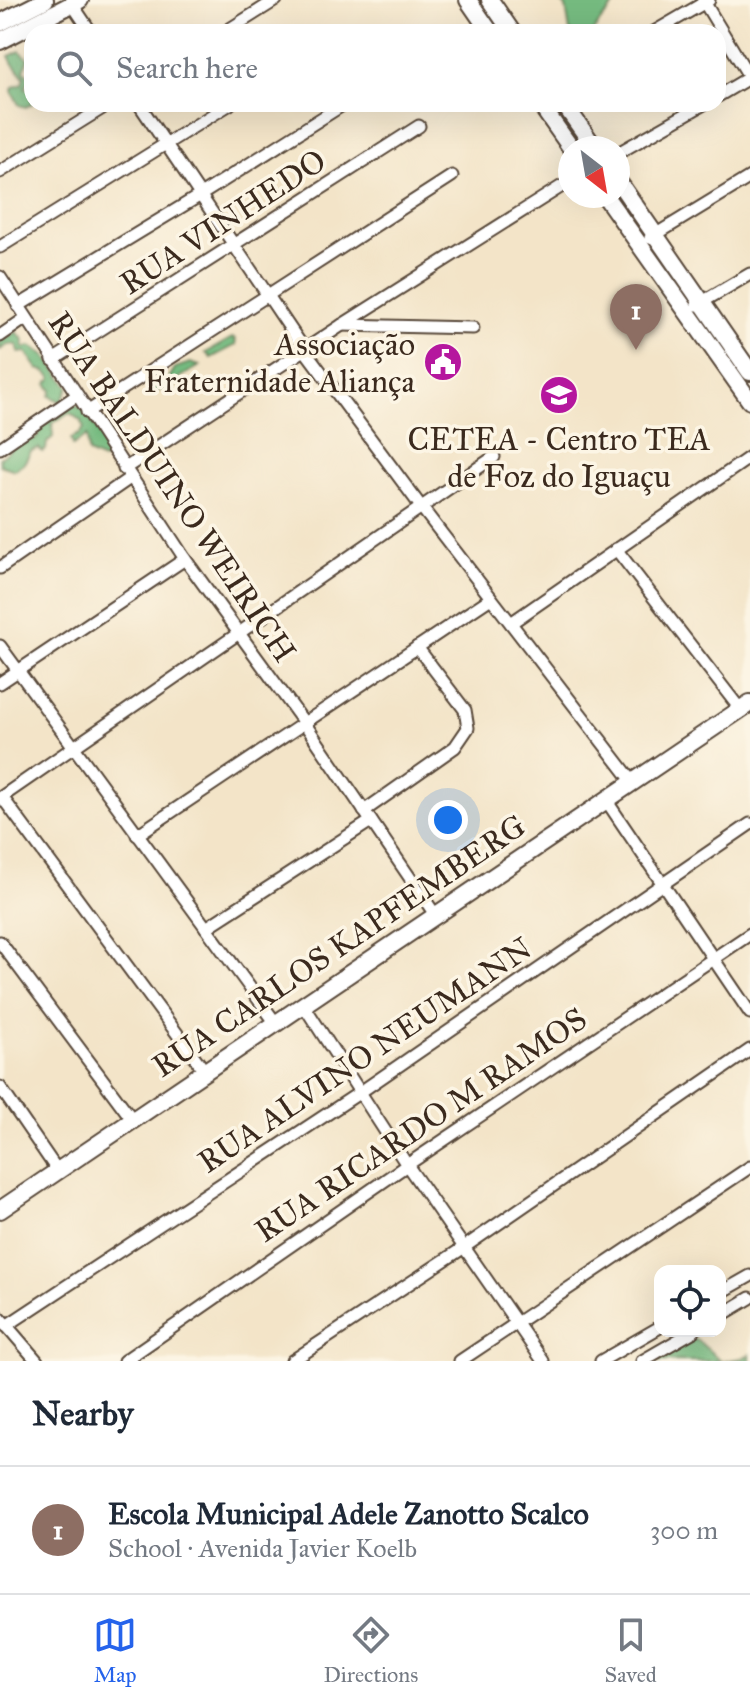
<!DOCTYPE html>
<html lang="en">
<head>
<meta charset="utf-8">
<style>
	:root { --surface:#fff; --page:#f2f2f3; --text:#1f2937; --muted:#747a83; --line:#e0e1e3; --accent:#2563eb }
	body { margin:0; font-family:"IM FELL Great Primer",serif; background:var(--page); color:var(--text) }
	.controls { position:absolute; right:24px; bottom:24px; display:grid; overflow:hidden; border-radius:16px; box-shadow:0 8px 32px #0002 }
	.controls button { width:72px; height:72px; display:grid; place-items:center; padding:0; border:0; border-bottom:2px solid var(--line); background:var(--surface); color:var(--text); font:40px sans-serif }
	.compass { position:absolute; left:558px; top:136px; width:72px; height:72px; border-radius:50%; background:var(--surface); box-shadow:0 8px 32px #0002; rotate:149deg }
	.you { position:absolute; left:448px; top:820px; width:28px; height:28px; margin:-20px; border:6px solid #fff; border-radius:50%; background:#1a73e8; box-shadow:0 0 0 12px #1a73e833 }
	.badge { display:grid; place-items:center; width:52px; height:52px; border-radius:50%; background:var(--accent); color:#fff; font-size:26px; font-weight:700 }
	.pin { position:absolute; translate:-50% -66px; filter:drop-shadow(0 2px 4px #0008) }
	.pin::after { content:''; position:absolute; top:42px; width:28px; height:24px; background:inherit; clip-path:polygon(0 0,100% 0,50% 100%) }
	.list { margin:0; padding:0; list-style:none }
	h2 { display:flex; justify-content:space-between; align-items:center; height:104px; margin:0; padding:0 32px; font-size:34px }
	h2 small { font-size:26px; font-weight:400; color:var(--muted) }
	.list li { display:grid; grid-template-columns:52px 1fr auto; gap:24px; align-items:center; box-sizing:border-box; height:128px; padding:0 32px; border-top:2px solid var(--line) }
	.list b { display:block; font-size:30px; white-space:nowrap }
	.list p { margin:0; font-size:26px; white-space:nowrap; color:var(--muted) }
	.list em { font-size:26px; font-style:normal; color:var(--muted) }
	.icon { flex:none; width:44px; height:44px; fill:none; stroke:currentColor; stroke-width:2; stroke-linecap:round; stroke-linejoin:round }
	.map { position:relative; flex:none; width:750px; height:1361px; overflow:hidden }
	.search { position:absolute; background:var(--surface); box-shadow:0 8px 32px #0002; left:24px; right:24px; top:24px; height:88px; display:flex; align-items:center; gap:20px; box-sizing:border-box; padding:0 28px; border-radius:24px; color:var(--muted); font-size:30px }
	.sheet { height:232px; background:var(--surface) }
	nav { display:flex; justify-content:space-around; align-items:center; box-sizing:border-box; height:112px; border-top:2px solid var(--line); background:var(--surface); font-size:22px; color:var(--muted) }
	nav a { display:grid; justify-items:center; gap:4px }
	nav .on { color:var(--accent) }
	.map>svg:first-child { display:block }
	.forest { fill:#74ba7f; stroke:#58724e; stroke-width:2 }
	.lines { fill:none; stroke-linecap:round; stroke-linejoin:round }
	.street-casing { stroke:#574638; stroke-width:15 }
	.secondary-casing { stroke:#574638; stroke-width:20 }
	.street { stroke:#fff; stroke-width:11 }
	.secondary { stroke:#fff; stroke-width:16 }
	.labels { text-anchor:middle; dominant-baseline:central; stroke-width:7; stroke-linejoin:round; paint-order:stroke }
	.street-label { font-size:32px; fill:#3b2a1e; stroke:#fcf5e5 }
	.poi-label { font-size:32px; fill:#3b2a1e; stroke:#fcf5e5; text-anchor:end }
</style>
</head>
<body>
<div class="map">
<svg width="750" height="1361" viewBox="0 0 750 1361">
	<rect width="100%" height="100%" fill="#fcf5e5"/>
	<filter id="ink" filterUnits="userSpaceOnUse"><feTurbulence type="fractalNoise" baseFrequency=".0125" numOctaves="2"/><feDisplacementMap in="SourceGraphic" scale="16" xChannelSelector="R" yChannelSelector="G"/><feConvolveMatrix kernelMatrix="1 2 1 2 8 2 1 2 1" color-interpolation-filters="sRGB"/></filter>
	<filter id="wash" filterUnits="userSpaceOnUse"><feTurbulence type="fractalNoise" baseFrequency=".006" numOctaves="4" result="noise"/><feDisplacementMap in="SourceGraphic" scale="32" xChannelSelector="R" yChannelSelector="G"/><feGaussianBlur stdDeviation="1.8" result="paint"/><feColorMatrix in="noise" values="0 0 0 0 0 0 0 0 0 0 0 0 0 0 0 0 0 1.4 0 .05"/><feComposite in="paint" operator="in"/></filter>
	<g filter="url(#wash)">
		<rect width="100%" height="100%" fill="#f3e4c8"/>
		<g class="forest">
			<path d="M 558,0 L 618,0 C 611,12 599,19 594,32 L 570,32 L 566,7 Z"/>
			<path d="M 20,51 L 29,59 L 24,70 L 30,78 L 25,88 L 30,90 L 32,104 L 26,107 L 19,105 L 12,91 L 13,87 L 22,84 L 24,77 L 13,64 L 9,56 Z"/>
			<path d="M 16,332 L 24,340 L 23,348 L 31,346 L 45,355 L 69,387 L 61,402 L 50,396 L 52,390 L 47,384 L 52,379 C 49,372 44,371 38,369 L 26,352 L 19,353 L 17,345 L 9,344 L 0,350 L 0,342 Z"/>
			<path d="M 232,338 L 235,339 L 236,345 L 211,358 L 206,353 Z"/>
			<path d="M 190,363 L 200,366 L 179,378 L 171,391 L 168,387 L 149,394 L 149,391 L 169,378 L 175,368 Z"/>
			<path d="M 75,405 L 80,406 L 113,451 L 103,460 L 88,453 L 87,436 L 73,445 L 71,438 L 80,434 L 84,428 L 81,421 L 70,413 L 52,423 L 53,437 L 47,442 L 46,450 L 42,452 L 39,448 L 31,451 L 24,463 L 15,470 L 0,465 L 0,458 C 9,453 17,439 27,437 L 31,440 L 38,437 C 43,418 59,413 75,405 Z"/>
			<path d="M 696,1339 L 721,1361 L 742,1358 L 750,1354 L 750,1361 L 650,1361 Z"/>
		</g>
	</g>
	<g filter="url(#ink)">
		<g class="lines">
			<defs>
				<g id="street">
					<path d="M 703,0 L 750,78"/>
					<path d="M 70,1 L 91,32"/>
					<path d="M 225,32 L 276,0"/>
					<path d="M 349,32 L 354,29"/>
					<path d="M 654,32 L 709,0"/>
					<path d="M 718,96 L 750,77"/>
					<path d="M 139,104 L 304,349 L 422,508 L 633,782"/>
					<path d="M 618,153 L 704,104"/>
					<path d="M 0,172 L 109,104"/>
					<path d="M 650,238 L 750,177"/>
					<path d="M 0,247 L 230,104"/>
					<path d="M 0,277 L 185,559 L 305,724 L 436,916"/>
					<path d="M 697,305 L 750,274"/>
					<path d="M 18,306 L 199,196 L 344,104"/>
					<path d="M 342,325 L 473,328"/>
					<path d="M 0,336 L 26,318"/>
					<path d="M 53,360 L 419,126"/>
					<path d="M 87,412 L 452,176"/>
					<path d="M 0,448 L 76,396"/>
					<path d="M 124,469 L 342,325 L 570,181"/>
					<path d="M 616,549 L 740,709"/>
					<path d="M 0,568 L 130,478"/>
					<path d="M 511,623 L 750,457"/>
					<path d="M 0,646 L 275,1022"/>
					<path d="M 0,683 L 185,559"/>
					<path d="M 2,797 L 204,1070"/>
					<path d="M 0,798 L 494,457"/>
					<path d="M 606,800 L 750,1013"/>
					<path d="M 364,811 L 455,747 L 468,728 L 465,710 L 417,647"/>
					<path d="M 137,835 L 491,598"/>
					<path d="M 206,928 L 371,821"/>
					<path d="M 0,942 L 132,1119"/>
					<path d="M 303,1004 L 407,1165 L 543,1361"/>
					<path d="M 0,1087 L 57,1170"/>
					<path d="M 720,1293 L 750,1276"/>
					<path d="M 720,1316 L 750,1298"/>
					<path d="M 0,1318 L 37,1361"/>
					<path d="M 6,1326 L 359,1093 L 750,824"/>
					<path d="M 124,1361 L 407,1165 L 750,934"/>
					<path d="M 292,1361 L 463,1248 L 750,1050"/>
					<path d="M 460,1361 L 750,1167"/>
					<path d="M 601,1361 L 660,1327"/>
					<path d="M 642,1361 L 694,1331"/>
				</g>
				<g id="secondary">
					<path d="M 468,0 L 490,32"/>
					<path d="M 490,0 L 512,32"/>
					<path d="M 0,23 L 45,0"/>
					<path d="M 0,41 L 80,0"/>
					<path d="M 540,104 L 571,148"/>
					<path d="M 564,104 L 595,148"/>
					<path d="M 618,181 L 750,372"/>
					<path d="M 605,196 L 750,401"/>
					<path d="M 0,1210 L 750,703"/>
				</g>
			</defs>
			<use href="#street" class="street-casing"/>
			<use href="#secondary" class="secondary-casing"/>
			<use href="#street" class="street"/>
			<use href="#secondary" class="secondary"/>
		</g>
	</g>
	<defs>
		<symbol id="civic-disc" viewBox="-11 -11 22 22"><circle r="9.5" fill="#b5179e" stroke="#fcf5e5"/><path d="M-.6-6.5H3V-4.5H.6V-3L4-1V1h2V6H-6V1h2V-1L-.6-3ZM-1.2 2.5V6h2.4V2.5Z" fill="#fff"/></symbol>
		<symbol id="school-disc" viewBox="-11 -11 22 22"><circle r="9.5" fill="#b5179e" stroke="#fcf5e5"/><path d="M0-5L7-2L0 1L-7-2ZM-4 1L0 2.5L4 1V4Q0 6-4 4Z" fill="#fff"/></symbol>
	</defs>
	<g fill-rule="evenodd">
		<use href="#civic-disc" x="421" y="340" width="44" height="44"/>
		<use href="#school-disc" x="537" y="373" width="44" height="44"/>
	</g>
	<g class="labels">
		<g class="street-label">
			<text transform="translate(223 222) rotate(-33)">RUA VINHEDO</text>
			<text transform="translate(172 487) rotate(56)">RUA BALDUINO WEIRICH</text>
			<text transform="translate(339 946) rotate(-34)">RUA CARLOS KAPFEMBERG</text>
			<text transform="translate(365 1055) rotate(-34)">RUA ALVINO NEUMANN</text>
			<text transform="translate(421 1125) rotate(-34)">RUA RICARDO M RAMOS</text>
		</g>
		<g class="poi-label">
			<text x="415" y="344">Associação<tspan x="415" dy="37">Fraternidade Aliança</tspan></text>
			<text x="559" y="439" text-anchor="middle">CETEA - Centro TEA<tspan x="559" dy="37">de Foz do Iguaçu</tspan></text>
		</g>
	</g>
</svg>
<div class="controls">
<button><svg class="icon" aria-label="locate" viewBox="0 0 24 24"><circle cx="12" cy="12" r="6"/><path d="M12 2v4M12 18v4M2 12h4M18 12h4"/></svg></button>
</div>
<svg class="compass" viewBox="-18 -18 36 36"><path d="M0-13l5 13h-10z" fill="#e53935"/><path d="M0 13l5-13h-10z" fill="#747a83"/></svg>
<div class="you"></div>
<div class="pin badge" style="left:636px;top:350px;background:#8d6e63">1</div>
<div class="search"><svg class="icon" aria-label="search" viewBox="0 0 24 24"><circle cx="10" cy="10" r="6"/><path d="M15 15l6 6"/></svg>Search here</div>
</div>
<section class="sheet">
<h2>Nearby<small></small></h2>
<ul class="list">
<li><span class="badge" style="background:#8d6e63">1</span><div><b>Escola Municipal Adele Zanotto Scalco</b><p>School · Avenida Javier Koelb</p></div><em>300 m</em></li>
</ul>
</section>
<nav>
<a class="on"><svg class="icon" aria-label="map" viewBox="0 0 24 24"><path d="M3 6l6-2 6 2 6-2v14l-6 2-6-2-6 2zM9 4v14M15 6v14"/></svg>Map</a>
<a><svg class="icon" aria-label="directions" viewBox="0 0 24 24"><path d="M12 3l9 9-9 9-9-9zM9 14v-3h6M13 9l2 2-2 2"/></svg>Directions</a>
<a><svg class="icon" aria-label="saved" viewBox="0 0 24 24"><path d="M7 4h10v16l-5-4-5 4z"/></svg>Saved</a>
</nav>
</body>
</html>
